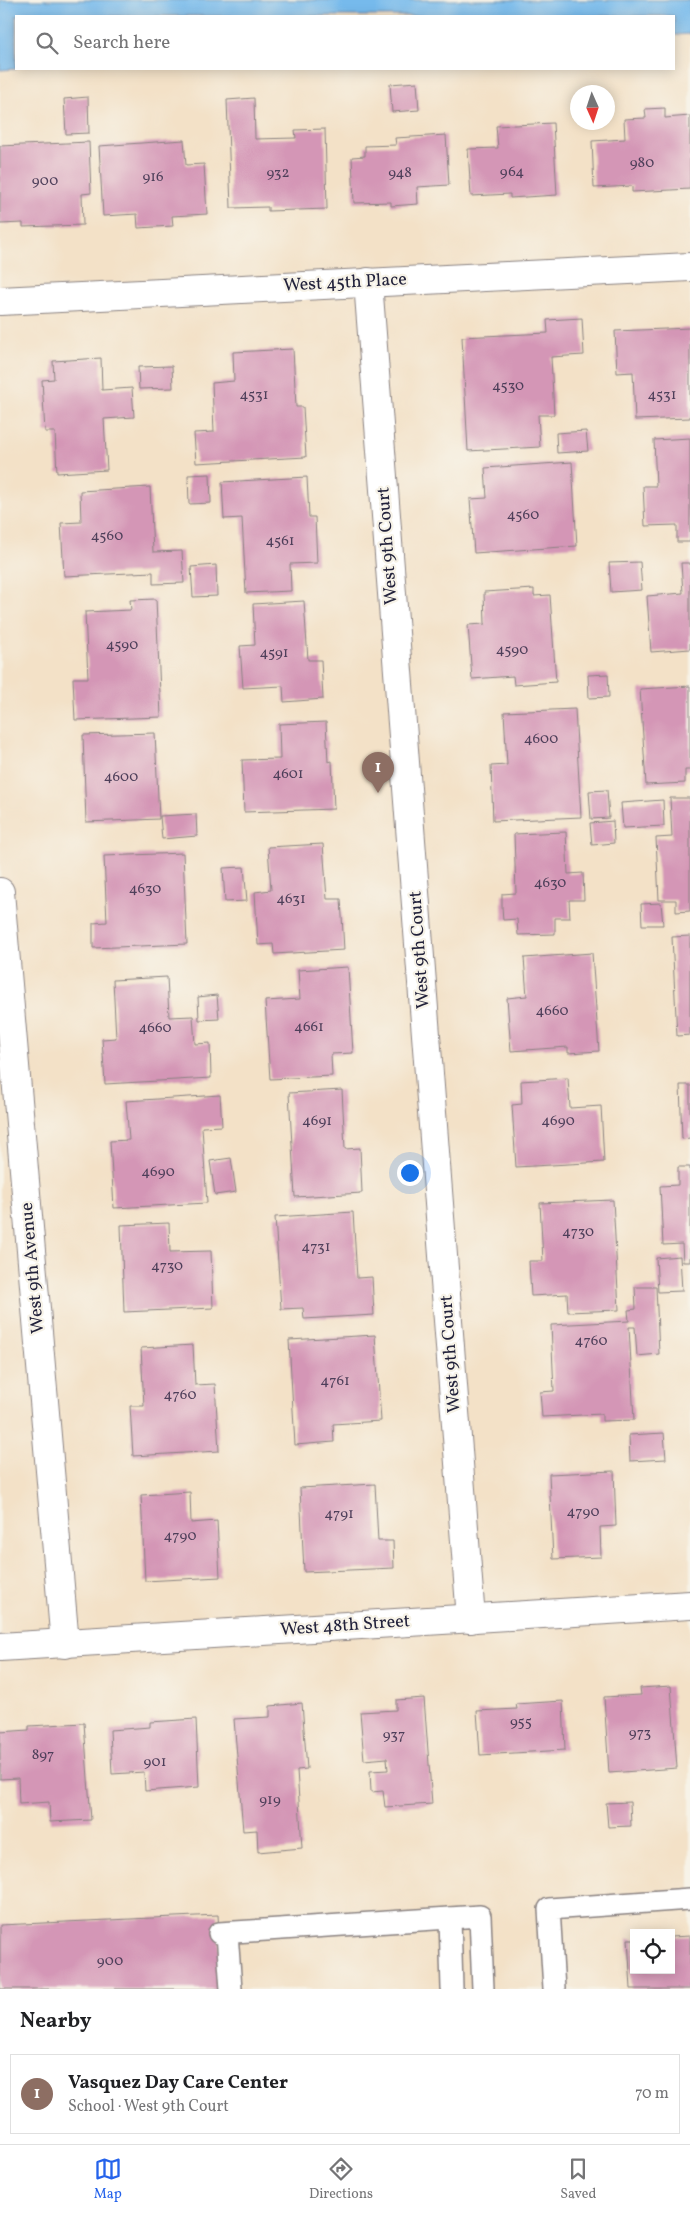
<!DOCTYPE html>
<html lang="en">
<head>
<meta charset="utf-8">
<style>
	:root { --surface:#fff; --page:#f6f6f6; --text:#202124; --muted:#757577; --line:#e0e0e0; --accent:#2563eb }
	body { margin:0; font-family:Vollkorn,serif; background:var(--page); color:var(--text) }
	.controls { position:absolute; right:15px; bottom:15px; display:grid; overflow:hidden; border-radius:0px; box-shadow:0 2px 12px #0003 }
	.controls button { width:45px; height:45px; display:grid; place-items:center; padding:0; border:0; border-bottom:1px solid var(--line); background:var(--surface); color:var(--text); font:25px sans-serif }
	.compass { position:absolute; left:570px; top:85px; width:45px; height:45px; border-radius:50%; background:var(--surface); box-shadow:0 2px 12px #0003; rotate:177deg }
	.you { position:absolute; left:409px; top:1172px; width:18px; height:18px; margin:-12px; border:4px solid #fff; border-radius:50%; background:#1a73e8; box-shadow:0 0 0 8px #1a73e833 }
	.badge { display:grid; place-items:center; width:32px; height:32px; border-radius:50%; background:var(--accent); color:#fff; font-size:16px; font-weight:700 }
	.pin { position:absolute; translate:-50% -41px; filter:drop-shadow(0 1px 2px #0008) }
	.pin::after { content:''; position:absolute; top:26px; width:18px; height:15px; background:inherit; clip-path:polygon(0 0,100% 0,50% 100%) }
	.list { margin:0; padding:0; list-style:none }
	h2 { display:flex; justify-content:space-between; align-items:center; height:65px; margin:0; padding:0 20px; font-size:21px }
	h2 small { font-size:16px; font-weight:400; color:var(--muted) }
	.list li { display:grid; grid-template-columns:32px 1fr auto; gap:15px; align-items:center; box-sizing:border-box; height:80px; margin:0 10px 10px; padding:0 10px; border:1px solid var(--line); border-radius:0px }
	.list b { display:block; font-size:19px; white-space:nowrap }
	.list p { margin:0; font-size:16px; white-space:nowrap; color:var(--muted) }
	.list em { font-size:16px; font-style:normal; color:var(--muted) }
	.icon { flex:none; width:28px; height:28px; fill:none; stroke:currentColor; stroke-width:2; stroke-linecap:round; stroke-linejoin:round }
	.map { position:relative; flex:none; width:690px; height:1989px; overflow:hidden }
	.search { position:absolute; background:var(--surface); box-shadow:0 2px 12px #0003; left:15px; right:15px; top:15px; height:55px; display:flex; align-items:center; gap:12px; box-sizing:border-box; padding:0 18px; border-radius:0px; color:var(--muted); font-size:19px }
	.sheet { height:155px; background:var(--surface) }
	nav { display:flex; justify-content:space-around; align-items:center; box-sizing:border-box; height:70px; border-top:1px solid var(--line); background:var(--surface); font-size:14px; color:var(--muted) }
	nav a { display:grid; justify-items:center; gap:2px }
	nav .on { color:var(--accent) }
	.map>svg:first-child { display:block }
	.water { fill:#76baec; stroke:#4c6e94 }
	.building { fill:#d496b6 }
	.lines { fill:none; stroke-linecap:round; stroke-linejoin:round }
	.service-casing { stroke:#8a8281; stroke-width:24 }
	.minor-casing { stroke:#8a8281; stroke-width:30 }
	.service { stroke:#fff; stroke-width:21 }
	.minor { stroke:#fff; stroke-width:28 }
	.labels { text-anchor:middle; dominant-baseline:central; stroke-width:4.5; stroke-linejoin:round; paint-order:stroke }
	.number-label { font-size:15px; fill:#4e3f5a }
	.street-label { font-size:18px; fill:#22223b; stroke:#f7f3e8 }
</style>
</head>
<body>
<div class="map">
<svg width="690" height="1989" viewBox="0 0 690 1989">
	<rect width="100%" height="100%" fill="#f7f3e8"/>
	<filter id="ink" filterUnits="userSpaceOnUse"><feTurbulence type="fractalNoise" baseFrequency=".02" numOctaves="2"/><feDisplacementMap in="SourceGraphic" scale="10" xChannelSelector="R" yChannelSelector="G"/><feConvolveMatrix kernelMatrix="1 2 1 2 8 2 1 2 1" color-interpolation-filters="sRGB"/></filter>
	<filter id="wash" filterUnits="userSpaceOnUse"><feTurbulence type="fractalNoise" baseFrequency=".0096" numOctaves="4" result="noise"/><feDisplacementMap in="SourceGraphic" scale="20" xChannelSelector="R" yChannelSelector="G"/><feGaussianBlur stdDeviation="1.12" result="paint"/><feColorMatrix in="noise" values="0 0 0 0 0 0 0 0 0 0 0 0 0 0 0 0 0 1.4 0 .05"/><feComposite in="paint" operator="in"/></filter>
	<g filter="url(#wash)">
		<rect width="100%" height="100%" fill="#f3e1c7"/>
		<path class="water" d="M 0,0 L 690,0 L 690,34 L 674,35 L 674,16 L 16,16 L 16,69 L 0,70 Z"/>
		<g id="blocks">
			<g class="building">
				<path d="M 417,82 L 419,110 L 392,112 L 390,84 Z"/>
				<path d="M 88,97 L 89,133 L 66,134 L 64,99 Z"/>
				<path d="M 254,98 L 255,139 L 296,138 L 295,130 L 325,129 L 327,209 L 268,211 L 268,207 L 231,208 L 227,100 Z"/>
				<path d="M 665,108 L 665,118 L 690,116 L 690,189 L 632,192 L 632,186 L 594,188 L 592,141 L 625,139 L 624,119 L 646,118 L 645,109 Z"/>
				<path d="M 553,123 L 557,195 L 510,198 L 510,194 L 471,196 L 468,149 L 498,148 L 496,126 Z"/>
				<path d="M 446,135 L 449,185 L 417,187 L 418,204 L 391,206 L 391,202 L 354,203 L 352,157 L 365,156 L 365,146 L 396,145 L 395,138 Z"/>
				<path d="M 184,140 L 186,165 L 204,164 L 207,214 L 172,216 L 173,226 L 138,228 L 137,214 L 103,216 L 99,146 Z"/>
				<path d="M 89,142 L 91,193 L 82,194 L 83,225 L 23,227 L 23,223 L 0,224 L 0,146 Z"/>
				<path d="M 582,318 L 584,355 L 551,357 L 554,415 L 538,415 L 540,447 L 468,451 L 462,337 L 548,333 L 547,320 Z"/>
				<path d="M 690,328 L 690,418 L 635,420 L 633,372 L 617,373 L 615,331 Z"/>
				<path d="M 293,349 L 296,407 L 303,407 L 306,457 L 196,463 L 194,433 L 214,432 L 212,383 L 234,381 L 233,352 Z"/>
				<path d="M 101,358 L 102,390 L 132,388 L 134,417 L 104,419 L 107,470 L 57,473 L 55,432 L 45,432 L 42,380 L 54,379 L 53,361 Z"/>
				<path d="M 172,366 L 173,388 L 139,389 L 138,367 Z"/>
				<path d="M 586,431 L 588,451 L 557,453 L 556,433 Z"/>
				<path d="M 690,438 L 690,542 L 677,542 L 677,525 L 645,526 L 643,486 L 656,486 L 654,440 Z"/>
				<path d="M 572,462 L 577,546 L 474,553 L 470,499 L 487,498 L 485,468 Z"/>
				<path d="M 210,474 L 211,503 L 189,504 L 188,475 Z"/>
				<path d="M 307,477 L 309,517 L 315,517 L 317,563 L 290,564 L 291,591 L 246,593 L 242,518 L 224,519 L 222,482 Z"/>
				<path d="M 150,487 L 153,552 L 182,551 L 184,583 L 153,584 L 153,572 L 64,576 L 61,523 L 81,522 L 80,491 Z"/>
				<path d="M 640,562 L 642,590 L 611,592 L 609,563 Z"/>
				<path d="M 681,563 L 690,563 L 690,649 L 651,652 L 647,596 L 683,593 Z"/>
				<path d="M 216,565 L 217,596 L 193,597 L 191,567 Z"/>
				<path d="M 534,589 L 534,596 L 550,595 L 556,682 L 514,685 L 513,676 L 472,679 L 468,625 L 485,624 L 484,592 Z"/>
				<path d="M 156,599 L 161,717 L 75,720 L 73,678 L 88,678 L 85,612 L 131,610 L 130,600 Z"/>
				<path d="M 304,601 L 308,660 L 321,660 L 323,699 L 284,702 L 283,686 L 243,688 L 240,646 L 255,645 L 253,604 Z"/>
				<path d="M 608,674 L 609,697 L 589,698 L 588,675 Z"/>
				<path d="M 690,686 L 690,770 L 685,770 L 685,783 L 646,785 L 640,689 Z"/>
				<path d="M 575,709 L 581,817 L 493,821 L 491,766 L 507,765 L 504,712 Z"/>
				<path d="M 326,722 L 328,762 L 332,761 L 334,809 L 244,812 L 242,760 L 280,759 L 279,724 Z"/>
				<path d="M 155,733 L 159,819 L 86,822 L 83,735 Z"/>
				<path d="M 607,790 L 609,818 L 591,819 L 589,791 Z"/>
				<path d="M 670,798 L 690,798 L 690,911 L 676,912 L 676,900 L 659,900 L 656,838 L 672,837 Z"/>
				<path d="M 663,800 L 664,826 L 623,828 L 621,803 Z"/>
				<path d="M 196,814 L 197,836 L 162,839 L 160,816 Z"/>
				<path d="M 613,821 L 614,843 L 592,845 L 590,823 Z"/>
				<path d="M 566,832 L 568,874 L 583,873 L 584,900 L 569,900 L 570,918 L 555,918 L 555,934 L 518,935 L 517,919 L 503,920 L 502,907 L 502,894 L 516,893 L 514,834 Z"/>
				<path d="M 323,844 L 327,899 L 341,899 L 344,950 L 274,954 L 273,944 L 258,945 L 255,892 L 271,890 L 268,847 Z"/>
				<path d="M 183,853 L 187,944 L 93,948 L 93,923 L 107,922 L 104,856 Z"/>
				<path d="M 244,867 L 247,901 L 225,902 L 223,868 Z"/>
				<path d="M 661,903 L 663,925 L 642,925 L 641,904 Z"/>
				<path d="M 690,936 L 690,1035 L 677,1036 L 672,937 Z"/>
				<path d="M 592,953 L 599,1051 L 568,1053 L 568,1047 L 511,1051 L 507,998 L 527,996 L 524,958 Z"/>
				<path d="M 348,967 L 353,1053 L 331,1054 L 332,1076 L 270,1079 L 265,1001 L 300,999 L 298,970 Z"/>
				<path d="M 167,977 L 169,1017 L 193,1016 L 195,1044 L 210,1043 L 211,1078 L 105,1084 L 102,1039 L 116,1038 L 113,980 Z"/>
				<path d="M 217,995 L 219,1019 L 199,1020 L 198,997 Z"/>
				<path d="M 568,1078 L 570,1108 L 601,1106 L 604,1162 L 516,1167 L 512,1105 L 522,1104 L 521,1081 Z"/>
				<path d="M 680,1085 L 690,1085 L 690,1138 L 682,1139 Z"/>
				<path d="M 342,1090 L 345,1149 L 360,1148 L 362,1193 L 295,1197 L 289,1093 Z"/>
				<path d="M 220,1095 L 222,1126 L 202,1127 L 207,1203 L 114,1208 L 110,1141 L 129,1140 L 126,1101 Z"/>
				<path d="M 231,1158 L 236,1192 L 215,1195 L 210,1161 Z"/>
				<path d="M 678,1167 L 690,1167 L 690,1262 L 683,1262 L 682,1244 L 663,1245 L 660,1186 L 678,1185 Z"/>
				<path d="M 613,1200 L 619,1310 L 568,1312 L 567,1294 L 531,1296 L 529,1261 L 543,1261 L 540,1203 Z"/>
				<path d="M 353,1212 L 357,1278 L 372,1277 L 374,1315 L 304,1319 L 303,1308 L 281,1309 L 275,1217 Z"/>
				<path d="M 169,1223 L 170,1252 L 211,1251 L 213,1308 L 124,1312 L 121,1225 Z"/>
				<path d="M 680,1256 L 682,1291 L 658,1292 L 656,1258 Z"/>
				<path d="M 635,1287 L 656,1287 L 659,1354 L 637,1356 L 635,1327 L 629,1327 L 634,1420 L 602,1421 L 602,1414 L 542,1417 L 540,1392 L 554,1391 L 551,1325 L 629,1321 L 628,1310 L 636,1309 Z"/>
				<path d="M 375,1335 L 381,1421 L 333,1424 L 334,1442 L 295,1445 L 289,1340 Z"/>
				<path d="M 193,1345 L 195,1385 L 215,1384 L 219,1451 L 133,1456 L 130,1406 L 144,1406 L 141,1348 Z"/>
				<path d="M 664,1433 L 666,1459 L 630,1461 L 629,1435 Z"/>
				<path d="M 614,1471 L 616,1526 L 600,1527 L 601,1557 L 553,1559 L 549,1474 Z"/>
				<path d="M 375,1484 L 378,1541 L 393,1541 L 394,1568 L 304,1572 L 300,1488 Z"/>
				<path d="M 190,1492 L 191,1523 L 217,1521 L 220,1577 L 145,1581 L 141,1495 Z"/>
				<path d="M 671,1686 L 677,1768 L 609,1773 L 604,1697 L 641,1695 L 640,1688 Z"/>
				<path d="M 424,1698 L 432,1804 L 385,1807 L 383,1791 L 371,1792 L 370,1771 L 388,1770 L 387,1758 L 364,1760 L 360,1712 L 396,1710 L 396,1700 Z"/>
				<path d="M 563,1701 L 565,1750 L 480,1755 L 477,1711 L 517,1709 L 516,1704 Z"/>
				<path d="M 302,1703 L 307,1769 L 297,1770 L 302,1848 L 258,1852 L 257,1830 L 243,1831 L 234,1719 L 270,1717 L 270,1706 Z"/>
				<path d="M 196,1719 L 199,1787 L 145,1791 L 144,1772 L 112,1774 L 110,1730 L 150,1727 L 150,1722 Z"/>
				<path d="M 84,1723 L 91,1820 L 50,1822 L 49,1802 L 19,1804 L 18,1778 L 0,1779 L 0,1732 L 29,1730 L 29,1726 Z"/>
				<path d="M 630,1802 L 631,1826 L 608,1827 L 606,1803 Z"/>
				<path d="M 218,1915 L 222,1989 L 0,1989 L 0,1925 Z"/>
				<path d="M 690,1936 L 690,1989 L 631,1989 L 628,1939 L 634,1939 L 634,1970 L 671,1970 L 671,1937 Z"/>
			</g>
		</g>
	</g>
	<g filter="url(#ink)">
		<use href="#blocks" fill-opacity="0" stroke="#8a8281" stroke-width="1"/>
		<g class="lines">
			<defs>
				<g id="service">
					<path d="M 450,1918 L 452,1989"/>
					<path d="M 219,1933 L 480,1916 L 483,1989"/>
					<path d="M 227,1933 L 231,1989"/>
					<path d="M 554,1989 L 549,1909 L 690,1899"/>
				</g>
				<g id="minor">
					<path d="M 368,282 L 471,1619"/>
					<path d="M 0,301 L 690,267"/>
					<path d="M 0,892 L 65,1644"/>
					<path d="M 0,1647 L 690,1605"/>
				</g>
			</defs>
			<use href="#service" class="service-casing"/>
			<use href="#minor" class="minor-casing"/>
			<use href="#service" class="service"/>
			<use href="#minor" class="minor"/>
		</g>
	</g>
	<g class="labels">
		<g class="number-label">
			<text x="642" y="163">980</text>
			<text x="512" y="172">964</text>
			<text x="278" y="173">932</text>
			<text x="400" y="173">948</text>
			<text x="153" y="177">916</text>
			<text x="45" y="181">900</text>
			<text x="508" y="386">4530</text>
			<text x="254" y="395">4531</text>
			<text x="662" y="395">4531</text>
			<text x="523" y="515">4560</text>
			<text x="107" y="536">4560</text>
			<text x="280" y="541">4561</text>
			<text x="122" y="645">4590</text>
			<text x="512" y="650">4590</text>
			<text x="274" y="653">4591</text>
			<text x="541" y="739">4600</text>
			<text x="288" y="774">4601</text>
			<text x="121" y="777">4600</text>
			<text x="550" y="883">4630</text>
			<text x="145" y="889">4630</text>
			<text x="291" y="899">4631</text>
			<text x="552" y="1011">4660</text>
			<text x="309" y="1027">4661</text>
			<text x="155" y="1028">4660</text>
			<text x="317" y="1121">4691</text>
			<text x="558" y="1121">4690</text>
			<text x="158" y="1172">4690</text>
			<text x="578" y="1232">4730</text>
			<text x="316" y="1247">4731</text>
			<text x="167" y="1266">4730</text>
			<text x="591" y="1341">4760</text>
			<text x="335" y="1381">4761</text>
			<text x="180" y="1395">4760</text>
			<text x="583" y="1512">4790</text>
			<text x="339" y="1514">4791</text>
			<text x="180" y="1536">4790</text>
			<text x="521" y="1722">955</text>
			<text x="640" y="1733">973</text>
			<text x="394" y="1735">937</text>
			<text x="43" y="1755">897</text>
			<text x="155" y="1762">901</text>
			<text x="270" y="1800">919</text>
			<text x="110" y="1961">900</text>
		</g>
		<g class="street-label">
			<text transform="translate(345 283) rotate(-3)">West 45th Place</text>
			<text transform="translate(388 546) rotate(-94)">West 9th Court</text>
			<text transform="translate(420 950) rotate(-94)">West 9th Court</text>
			<text transform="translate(33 1268) rotate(-95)">West 9th Avenue</text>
			<text transform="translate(451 1354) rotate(-94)">West 9th Court</text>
			<text transform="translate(345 1626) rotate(-4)">West 48th Street</text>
		</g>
	</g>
</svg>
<div class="controls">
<button><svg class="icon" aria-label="locate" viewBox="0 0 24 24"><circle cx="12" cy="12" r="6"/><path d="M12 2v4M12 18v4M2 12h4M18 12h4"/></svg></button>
</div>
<svg class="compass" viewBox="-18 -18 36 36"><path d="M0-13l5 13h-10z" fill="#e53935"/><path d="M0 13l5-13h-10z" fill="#757577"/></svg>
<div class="you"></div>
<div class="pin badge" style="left:378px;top:793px;background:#8d6e63">1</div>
<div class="search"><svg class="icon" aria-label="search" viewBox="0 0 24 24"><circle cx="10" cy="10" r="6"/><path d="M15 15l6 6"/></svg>Search here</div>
</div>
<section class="sheet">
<h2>Nearby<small></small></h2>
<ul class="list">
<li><span class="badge" style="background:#8d6e63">1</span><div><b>Vasquez Day Care Center</b><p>School · West 9th Court</p></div><em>70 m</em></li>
</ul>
</section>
<nav>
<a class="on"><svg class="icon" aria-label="map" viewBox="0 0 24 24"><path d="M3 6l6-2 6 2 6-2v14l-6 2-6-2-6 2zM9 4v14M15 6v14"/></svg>Map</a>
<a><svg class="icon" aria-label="directions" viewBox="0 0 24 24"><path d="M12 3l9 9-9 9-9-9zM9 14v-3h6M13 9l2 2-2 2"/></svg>Directions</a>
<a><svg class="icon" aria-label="saved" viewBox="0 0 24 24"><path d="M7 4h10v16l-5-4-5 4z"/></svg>Saved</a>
</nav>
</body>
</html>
